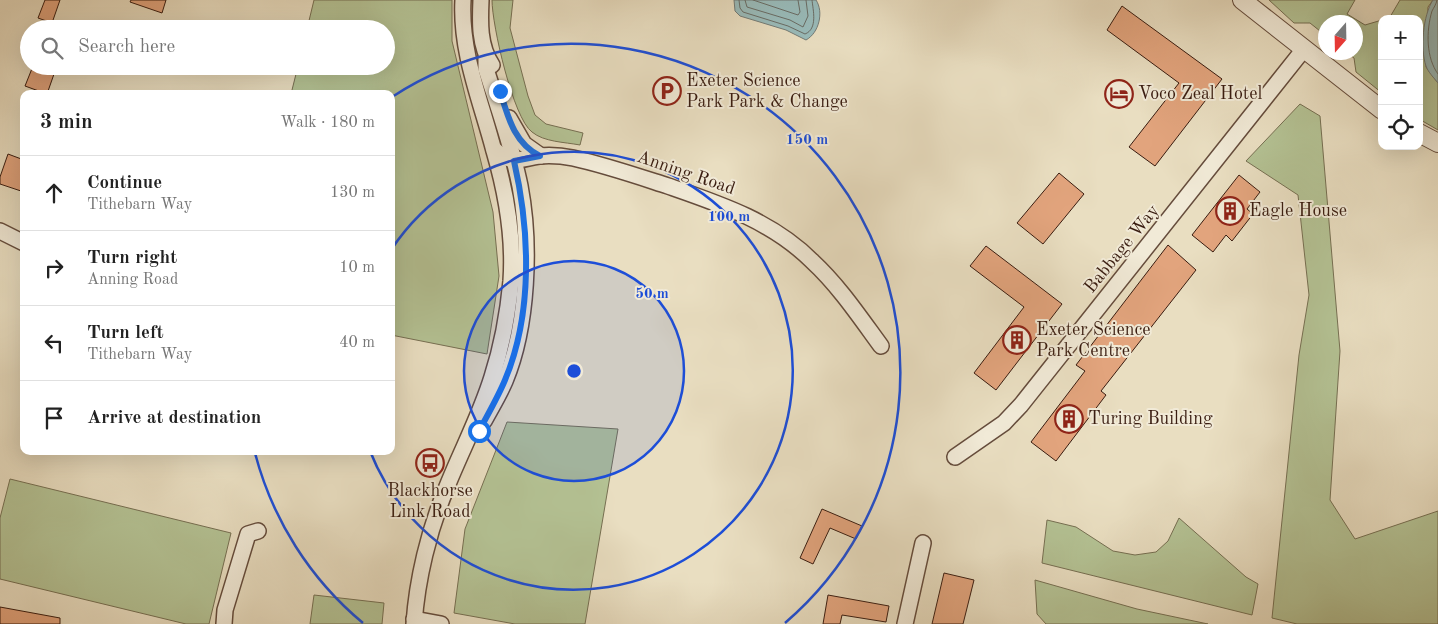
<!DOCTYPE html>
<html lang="en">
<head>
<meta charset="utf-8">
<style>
	:root { --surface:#fff; --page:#f2f2f2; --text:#222; --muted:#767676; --line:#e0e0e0 }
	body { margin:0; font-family:"Old Standard TT",serif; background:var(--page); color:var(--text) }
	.controls { position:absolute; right:15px; top:15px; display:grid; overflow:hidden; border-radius:10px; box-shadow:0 5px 20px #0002 }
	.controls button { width:45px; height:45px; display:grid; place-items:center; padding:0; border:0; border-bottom:1px solid var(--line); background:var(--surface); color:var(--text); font:25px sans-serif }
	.compass { position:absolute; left:1318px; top:15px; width:45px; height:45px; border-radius:50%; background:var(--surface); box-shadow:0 5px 20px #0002; rotate:200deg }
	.stop { position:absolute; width:15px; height:15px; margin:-11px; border:4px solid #1a73e8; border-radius:50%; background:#fff }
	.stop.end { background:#1a73e8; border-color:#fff; box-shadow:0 1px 5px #0008 }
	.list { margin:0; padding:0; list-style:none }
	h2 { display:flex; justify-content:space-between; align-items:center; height:65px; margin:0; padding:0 20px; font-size:21px }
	h2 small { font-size:16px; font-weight:400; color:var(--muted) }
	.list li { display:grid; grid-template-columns:32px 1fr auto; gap:15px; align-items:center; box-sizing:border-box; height:75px; padding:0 20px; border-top:1px solid var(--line) }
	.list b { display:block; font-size:19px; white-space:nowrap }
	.list p { margin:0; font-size:16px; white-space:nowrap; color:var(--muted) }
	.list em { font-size:16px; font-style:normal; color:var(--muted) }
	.icon { flex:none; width:28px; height:28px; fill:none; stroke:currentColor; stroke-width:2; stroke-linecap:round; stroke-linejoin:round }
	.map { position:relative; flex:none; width:1438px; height:624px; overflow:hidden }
	.search { position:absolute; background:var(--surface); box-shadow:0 5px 20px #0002; left:20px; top:20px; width:375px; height:55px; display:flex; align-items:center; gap:12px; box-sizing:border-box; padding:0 18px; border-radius:28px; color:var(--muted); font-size:19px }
	.panel { position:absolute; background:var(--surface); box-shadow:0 5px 20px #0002; left:20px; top:90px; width:375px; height:365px; border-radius:10px }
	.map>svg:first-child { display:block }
	.green { fill:#b4c294; stroke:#766f52 }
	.water { fill:#99bbba; stroke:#737b76 }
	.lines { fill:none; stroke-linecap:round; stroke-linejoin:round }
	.shore { stroke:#696c65; stroke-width:1 }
	.building { fill:#e2a47d; stroke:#391c10 }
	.minor-casing { stroke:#654c3c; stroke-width:18 }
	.tertiary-casing { stroke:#654c3c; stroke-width:20 }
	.minor { stroke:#f1ead7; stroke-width:15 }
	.tertiary { stroke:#f1ead7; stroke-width:18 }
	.route { stroke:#1a73e8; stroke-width:6 }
	.ring { fill:none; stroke:#1d4ed8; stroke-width:2.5 }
	.labels { text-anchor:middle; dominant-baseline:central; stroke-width:4; stroke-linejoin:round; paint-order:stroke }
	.poi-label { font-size:18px; fill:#391c10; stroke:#f1ead7; text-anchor:start }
	.street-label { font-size:18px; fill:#391c10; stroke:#f1ead7 }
	.centre { fill:#1d4ed8; stroke:#f1ead7; stroke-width:2.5 }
	.ring-label { font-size:15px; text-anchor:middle; font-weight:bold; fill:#1d4ed8; stroke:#f1ead7; stroke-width:4; stroke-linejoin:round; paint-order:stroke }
</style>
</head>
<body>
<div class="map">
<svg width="1438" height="624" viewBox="0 0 1438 624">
	<rect width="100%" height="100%" fill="#e9dec1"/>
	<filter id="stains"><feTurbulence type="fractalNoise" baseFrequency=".004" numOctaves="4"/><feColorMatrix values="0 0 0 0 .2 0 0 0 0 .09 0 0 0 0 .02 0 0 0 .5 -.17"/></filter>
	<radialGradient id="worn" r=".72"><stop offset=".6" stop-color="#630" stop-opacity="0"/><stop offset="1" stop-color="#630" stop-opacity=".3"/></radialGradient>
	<g class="green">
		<path d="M 314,0 L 452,0 L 452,41 L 493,212 L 499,276 L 487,354 L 391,335 L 391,94 L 291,94 L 298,66 L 386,66 L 386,29 L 307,29 Z"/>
		<path d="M 492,0 L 513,0 L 510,28 L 528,96 L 535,115 L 546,124 L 583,133 L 580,145 C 564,142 544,142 532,132 C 513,118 492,25 492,0 Z"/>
		<path d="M 1269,0 L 1355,0 L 1347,14 L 1365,25 L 1382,20 L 1382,93 L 1356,72 L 1354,58 L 1347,53 L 1356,52 L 1356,22 L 1326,22 L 1325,35 L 1310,23 L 1294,23 Z"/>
		<path d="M 1400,0 L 1433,0 L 1428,7 L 1426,67 L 1438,83 L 1438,130 L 1419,119 L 1419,19 L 1385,19 L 1390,17 Z"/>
		<path d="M 1300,104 L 1320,116 L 1340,351 L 1330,500 L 1355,539 L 1438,511 L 1438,624 L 1297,624 L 1272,618 L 1299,355 L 1309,295 L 1298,195 L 1246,161 Z"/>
		<path d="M 507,422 L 618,429 L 585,624 L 515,624 L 454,613 L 465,529 Z"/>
		<path d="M 10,479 L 231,533 L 209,624 L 186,624 L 0,579 L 0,518 Z"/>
		<path d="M 1179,518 L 1246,577 L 1258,584 L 1252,615 L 1042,563 L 1047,520 L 1076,527 L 1113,551 L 1135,555 L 1156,552 L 1168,541 Z"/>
		<path d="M 1035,580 L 1137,609 L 1208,624 L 1046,624 L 1037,614 Z"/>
		<path d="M 314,595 L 384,603 L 382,624 L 310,624 Z"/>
	</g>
	<g class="water">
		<path d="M 734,0 L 816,0 C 824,12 819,33 806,40 L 786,30 L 740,16 L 735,11 Z"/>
		<path d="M 1433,0 L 1438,0 L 1438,83 C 1434,78 1428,72 1426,66 C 1420,49 1423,15 1433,0 Z"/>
	</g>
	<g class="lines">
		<g class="shore">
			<path d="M 739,0 L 740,8 L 743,12 L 788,26 L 805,34 C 818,29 813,10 812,0"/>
			<path d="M 745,0 L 747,7 L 790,20 L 803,27 L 808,16 L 806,0"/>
			<path d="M 753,0 L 798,15 L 800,12 L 798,0"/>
			<path d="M 1437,0 C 1436,5 1434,7 1432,11 C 1426,31 1426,58 1438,74"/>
		</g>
	</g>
	<g class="building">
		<path d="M 45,0 L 60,0 L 52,23 L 38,18 Z"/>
		<path d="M 131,0 L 166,0 L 162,13 L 130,2 Z"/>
		<path d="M 1122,6 L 1222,79 L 1155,166 L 1129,147 L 1179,83 L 1107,30 Z"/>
		<path d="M 33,66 L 54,74 L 47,94 L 25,86 Z"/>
		<path d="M 8,154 L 24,160 L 24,192 L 0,184 L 0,177 Z"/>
		<path d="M 1059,173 L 1084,194 L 1043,244 L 1017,223 Z"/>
		<path d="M 1239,175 L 1260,192 L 1247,209 L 1253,214 L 1232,241 L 1226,235 L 1213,252 L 1192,235 Z"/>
		<path d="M 1168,245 L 1196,270 L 1101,391 L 1106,395 L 1056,461 L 1031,442 L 1085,371 L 1076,365 Z"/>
		<path d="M 986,246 L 1062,304 L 996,390 L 974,373 L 1024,307 L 970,266 Z"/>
		<path d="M 822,509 L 862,526 L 856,539 L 830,528 L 813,564 L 800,558 Z"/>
		<path d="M 944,573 L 974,580 L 963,624 L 932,624 Z"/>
		<path d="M 828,595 L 889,606 L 886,622 L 842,615 L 840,624 L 823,624 Z"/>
		<path d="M 0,607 L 60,618 L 60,624 L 0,624 Z"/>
	</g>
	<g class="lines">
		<defs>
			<g id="minor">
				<path d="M 481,0 C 480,22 479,46 492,65"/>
				<path d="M 509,118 L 524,144 L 541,156"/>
				<path d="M 494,149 C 511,166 519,159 539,156 C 550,155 563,156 573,158 C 605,165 637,176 668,186 C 720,204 772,221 812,261 C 839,286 859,316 881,346"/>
				<path d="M 0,231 L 24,243"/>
				<path d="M 484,421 C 491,408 499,395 505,381 C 528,326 531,244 520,186 C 512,146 498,107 486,69 L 486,57"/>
				<path d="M 955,457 L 1004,423 L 1021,405 L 1304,49"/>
				<path d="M 414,619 L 441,624"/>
				<path d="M 224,624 L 225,610 L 248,534 L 258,531"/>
				<path d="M 414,624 C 417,579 429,530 446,489 C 461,451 480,416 492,377 C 502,346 508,313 511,281 C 514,238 506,192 494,151 C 481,101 460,52 463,0"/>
				<path d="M 905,624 L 923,543"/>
			</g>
			<g id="tertiary">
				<path d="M 1242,0 L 1382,110"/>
				<path d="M 1419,133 L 1438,143"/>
			</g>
		</defs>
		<use href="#minor" class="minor-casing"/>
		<use href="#tertiary" class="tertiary-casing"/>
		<use href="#minor" class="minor"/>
		<use href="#tertiary" class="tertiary"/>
	</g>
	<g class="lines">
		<path class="route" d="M 479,431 C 488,414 498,397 505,380 C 533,313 530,231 514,161 L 540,156 C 514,143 508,117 500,91"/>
	</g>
	<circle cx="574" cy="371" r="110" fill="#1d4ed8" fill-opacity=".12"/>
	<g class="ring">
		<circle cx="574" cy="371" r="110"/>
		<path d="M391 250A219 219 0 1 1 370 451"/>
		<path d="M363 623A329 329 0 0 1 255 453M392 97A329 329 0 0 1 785 623"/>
	</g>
	<defs>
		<symbol id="parking-ring" viewBox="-11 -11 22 22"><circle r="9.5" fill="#f1ead7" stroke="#8f2418" stroke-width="1.5"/><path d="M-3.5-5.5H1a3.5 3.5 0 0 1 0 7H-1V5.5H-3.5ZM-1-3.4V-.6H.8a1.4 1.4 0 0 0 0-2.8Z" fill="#8f2418"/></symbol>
		<symbol id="hotel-ring" viewBox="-11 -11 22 22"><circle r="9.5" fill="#f1ead7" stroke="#8f2418" stroke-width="1.5"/><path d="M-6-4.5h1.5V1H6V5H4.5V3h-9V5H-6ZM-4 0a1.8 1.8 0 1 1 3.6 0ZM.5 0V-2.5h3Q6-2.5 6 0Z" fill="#8f2418"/></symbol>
		<symbol id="building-ring" viewBox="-11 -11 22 22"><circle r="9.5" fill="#f1ead7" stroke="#8f2418" stroke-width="1.5"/><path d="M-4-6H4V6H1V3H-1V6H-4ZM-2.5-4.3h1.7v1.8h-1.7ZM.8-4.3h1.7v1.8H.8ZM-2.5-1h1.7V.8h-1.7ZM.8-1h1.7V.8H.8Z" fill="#8f2418"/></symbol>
		<symbol id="bus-ring" viewBox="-11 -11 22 22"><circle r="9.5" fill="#f1ead7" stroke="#8f2418" stroke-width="1.5"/><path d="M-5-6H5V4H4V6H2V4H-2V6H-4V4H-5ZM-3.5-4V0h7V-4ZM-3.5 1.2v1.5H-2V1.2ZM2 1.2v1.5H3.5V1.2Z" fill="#8f2418"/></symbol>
	</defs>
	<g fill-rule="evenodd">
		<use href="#parking-ring" x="651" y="75" width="32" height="32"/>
		<use href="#hotel-ring" x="1103" y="78" width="32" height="32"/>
		<use href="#building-ring" x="1214" y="195" width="32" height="32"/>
		<use href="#building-ring" x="1001" y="324" width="32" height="32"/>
		<use href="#building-ring" x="1053" y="403" width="32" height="32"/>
		<use href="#bus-ring" x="414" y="447" width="32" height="32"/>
	</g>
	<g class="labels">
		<g class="poi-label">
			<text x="686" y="81">Exeter Science<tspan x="686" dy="21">Park Park &amp; Change</tspan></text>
			<text x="1138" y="94">Voco Zeal Hotel</text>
			<text x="1249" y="211">Eagle House</text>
			<text x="1036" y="330">Exeter Science<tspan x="1036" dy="21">Park Centre</tspan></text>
			<text x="1088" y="419">Turing Building</text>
			<text x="430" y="491" text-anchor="middle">Blackhorse<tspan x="430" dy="21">Link Road</tspan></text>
		</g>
		<g class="street-label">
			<text transform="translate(686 173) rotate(19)">Anning Road</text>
			<text transform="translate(1122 249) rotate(-51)">Babbage Way</text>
		</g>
	</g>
	<circle cx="574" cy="371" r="8" class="centre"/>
	<g class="ring-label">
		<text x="807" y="144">150 m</text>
		<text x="729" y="221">100 m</text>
		<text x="652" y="298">50 m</text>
	</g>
	<rect width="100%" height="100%" filter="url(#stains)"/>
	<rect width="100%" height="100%" fill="url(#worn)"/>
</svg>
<div class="controls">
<button>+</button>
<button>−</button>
<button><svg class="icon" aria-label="locate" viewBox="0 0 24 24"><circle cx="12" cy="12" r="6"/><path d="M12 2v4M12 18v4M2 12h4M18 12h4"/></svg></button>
</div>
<svg class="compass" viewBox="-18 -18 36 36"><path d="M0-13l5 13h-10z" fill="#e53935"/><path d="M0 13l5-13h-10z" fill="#767676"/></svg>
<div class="stop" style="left:479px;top:431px"></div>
<div class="stop end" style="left:500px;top:91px"></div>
<div class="search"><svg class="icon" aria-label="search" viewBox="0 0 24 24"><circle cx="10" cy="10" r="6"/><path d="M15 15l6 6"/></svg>Search here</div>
<section class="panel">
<h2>3 min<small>Walk · 180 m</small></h2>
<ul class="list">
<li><svg class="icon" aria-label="ahead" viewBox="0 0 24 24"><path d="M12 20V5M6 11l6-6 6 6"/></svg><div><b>Continue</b><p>Tithebarn Way</p></div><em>130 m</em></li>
<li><svg class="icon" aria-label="right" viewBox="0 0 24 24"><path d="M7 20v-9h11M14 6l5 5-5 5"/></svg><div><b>Turn right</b><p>Anning Road</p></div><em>10 m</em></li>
<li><svg class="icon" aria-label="left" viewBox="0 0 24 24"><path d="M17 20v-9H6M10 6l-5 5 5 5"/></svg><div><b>Turn left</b><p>Tithebarn Way</p></div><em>40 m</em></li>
<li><svg class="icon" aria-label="arrive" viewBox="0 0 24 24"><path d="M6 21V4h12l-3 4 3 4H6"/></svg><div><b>Arrive at destination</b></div></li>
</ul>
</section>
</div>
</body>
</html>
